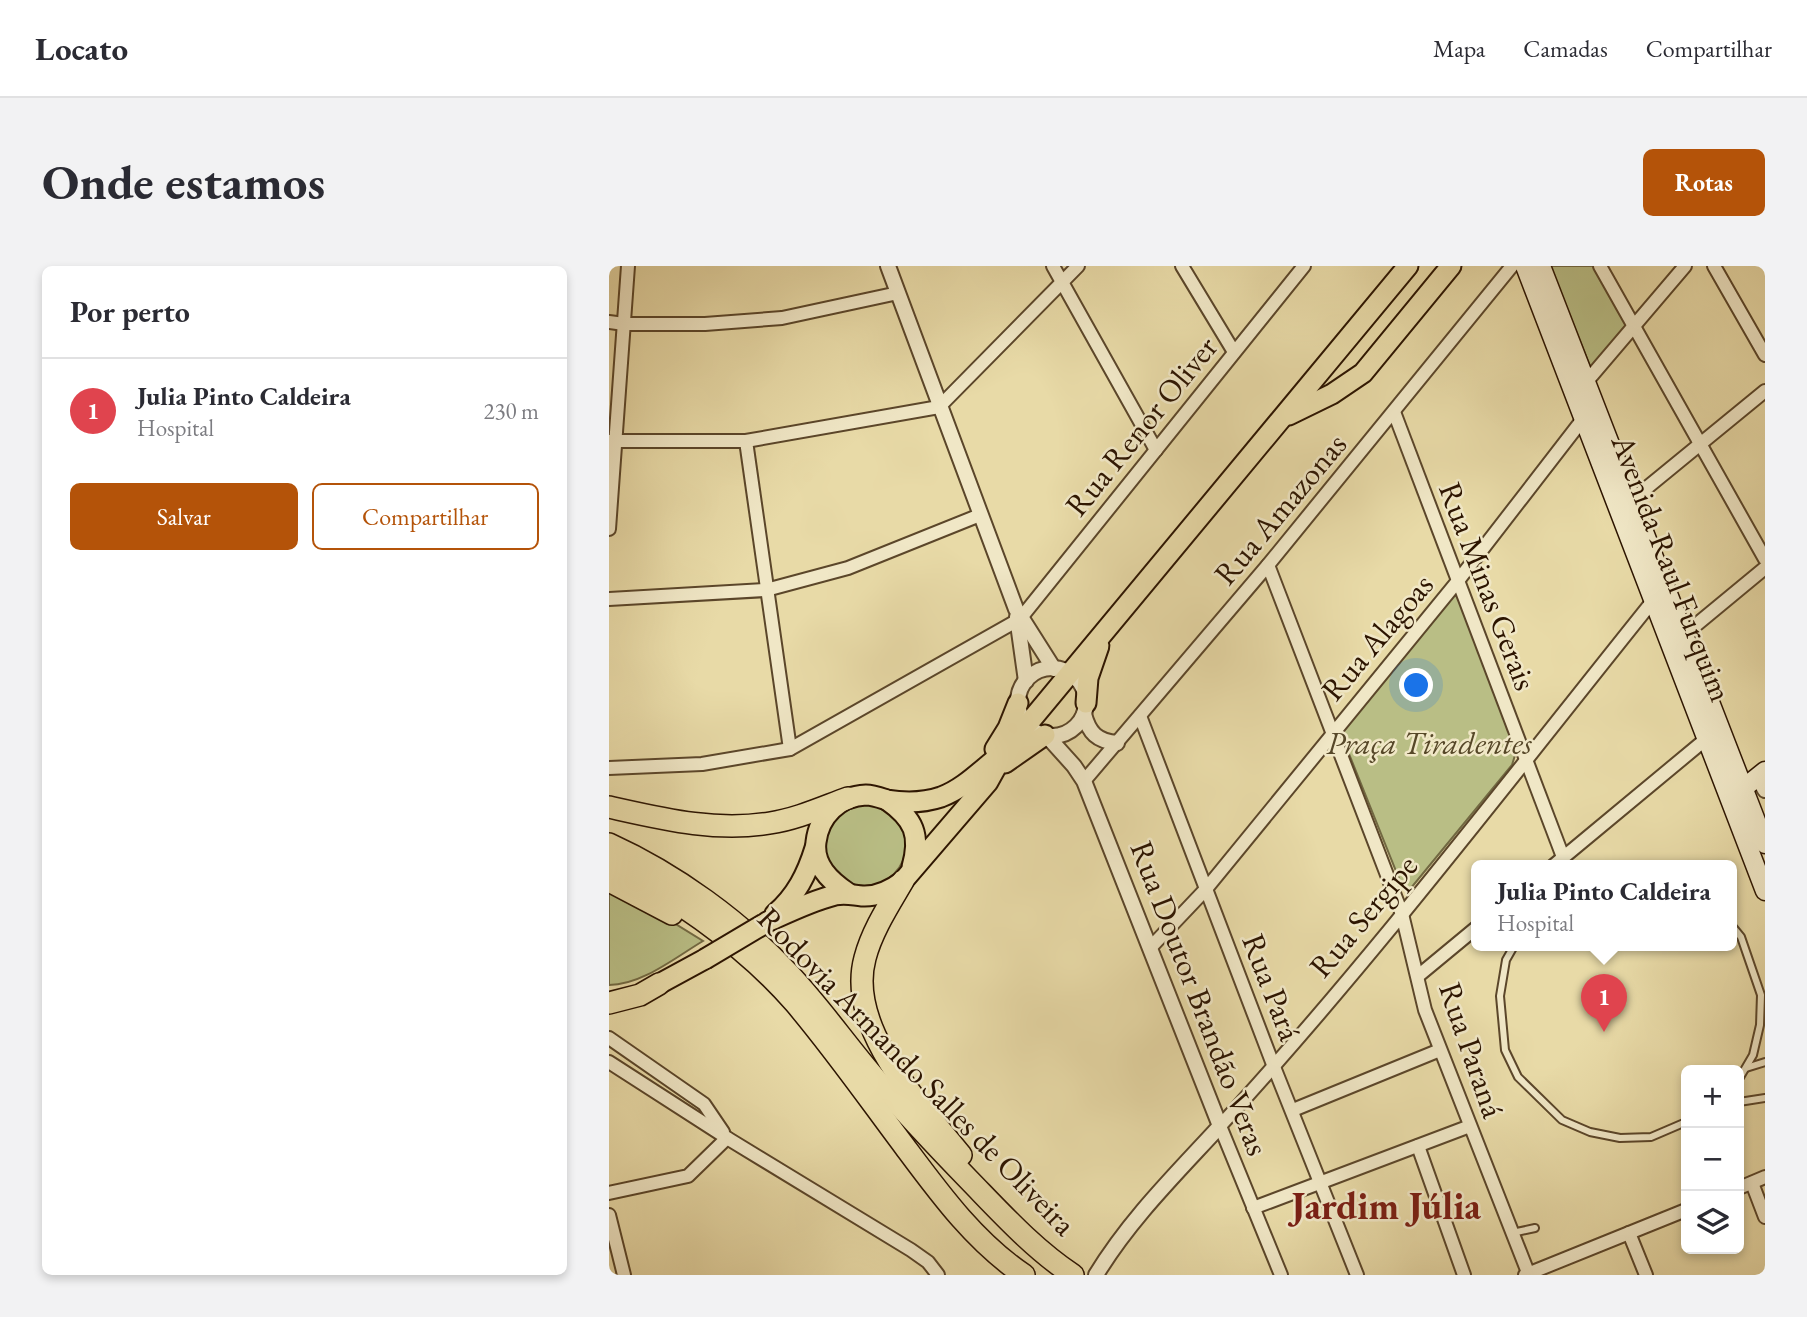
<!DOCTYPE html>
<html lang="pt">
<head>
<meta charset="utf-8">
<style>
	:root { --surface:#fff; --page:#f2f2f3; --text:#2b2b33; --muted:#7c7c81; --line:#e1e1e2; --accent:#b45309 }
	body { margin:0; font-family:"EB Garamond",serif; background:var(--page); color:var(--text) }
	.controls { position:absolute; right:21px; bottom:21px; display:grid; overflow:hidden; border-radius:10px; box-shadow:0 4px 10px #0003 }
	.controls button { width:63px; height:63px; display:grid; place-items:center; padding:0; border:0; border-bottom:2px solid var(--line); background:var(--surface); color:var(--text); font:35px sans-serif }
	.you { position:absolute; left:808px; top:420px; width:24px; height:24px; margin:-18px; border:5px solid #fff; border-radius:50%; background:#1a73e8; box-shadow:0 0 0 10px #1a73e833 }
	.badge { display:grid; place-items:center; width:46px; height:46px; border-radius:50%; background:var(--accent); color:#fff; font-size:23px; font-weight:700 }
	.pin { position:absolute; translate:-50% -58px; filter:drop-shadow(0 2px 4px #0008) }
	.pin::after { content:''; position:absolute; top:37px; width:24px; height:21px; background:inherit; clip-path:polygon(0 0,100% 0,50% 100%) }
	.popup { position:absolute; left:862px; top:594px; width:266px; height:91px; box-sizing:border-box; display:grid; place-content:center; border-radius:10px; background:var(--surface); filter:drop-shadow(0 2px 5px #0005); font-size:23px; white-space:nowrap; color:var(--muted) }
	.popup b { font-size:26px; color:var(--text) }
	.popup::after { content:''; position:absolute; left:50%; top:100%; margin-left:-14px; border:14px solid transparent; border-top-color:var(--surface) }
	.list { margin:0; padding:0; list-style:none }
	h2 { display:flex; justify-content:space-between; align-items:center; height:91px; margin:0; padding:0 28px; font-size:30px }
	h2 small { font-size:23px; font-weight:400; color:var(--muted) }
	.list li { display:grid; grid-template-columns:46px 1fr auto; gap:21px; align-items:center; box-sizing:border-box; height:105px; padding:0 28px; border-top:2px solid var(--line) }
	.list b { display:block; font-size:26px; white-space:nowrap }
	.list p { margin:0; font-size:23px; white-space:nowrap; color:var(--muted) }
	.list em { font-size:23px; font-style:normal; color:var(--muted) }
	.actions { display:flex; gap:14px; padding:21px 28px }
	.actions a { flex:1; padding:16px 0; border:2px solid var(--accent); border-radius:10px; text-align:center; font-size:24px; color:var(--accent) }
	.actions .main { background:var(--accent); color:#fff }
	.icon { flex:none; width:38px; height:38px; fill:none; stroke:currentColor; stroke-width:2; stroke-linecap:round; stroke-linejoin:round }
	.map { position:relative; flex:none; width:1156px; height:1009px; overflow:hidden; border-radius:10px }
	header { display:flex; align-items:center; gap:42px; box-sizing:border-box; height:98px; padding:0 35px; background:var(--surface); border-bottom:2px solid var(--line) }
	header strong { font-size:33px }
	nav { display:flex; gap:38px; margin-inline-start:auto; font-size:24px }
	.intro { display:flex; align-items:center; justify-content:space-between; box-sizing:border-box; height:168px; padding:0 42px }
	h1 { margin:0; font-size:49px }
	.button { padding:18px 32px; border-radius:10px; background:var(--accent); color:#fff; font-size:24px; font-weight:700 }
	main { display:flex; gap:42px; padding:0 42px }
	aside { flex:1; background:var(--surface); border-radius:10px; box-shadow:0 4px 10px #0003 }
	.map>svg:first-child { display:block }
	.green { fill:#b9be85; stroke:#726942; stroke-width:2 }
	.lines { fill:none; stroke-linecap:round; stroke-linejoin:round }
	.service-casing { stroke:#5b462a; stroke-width:10 }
	.minor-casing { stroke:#5b462a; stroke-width:16 }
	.tertiary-casing { stroke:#5b462a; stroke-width:18 }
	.secondary-casing { stroke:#2c1400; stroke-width:21 }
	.primary-casing { stroke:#2c1400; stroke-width:23 }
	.motorway-casing { stroke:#2c1400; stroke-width:24 }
	.service { stroke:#f0e7c6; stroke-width:6 }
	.minor { stroke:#f0e7c6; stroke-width:12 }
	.tertiary { stroke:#f0e7c6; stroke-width:14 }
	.secondary { stroke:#f0e7c6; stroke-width:18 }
	.primary { stroke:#e8daa7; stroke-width:19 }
	.motorway { stroke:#e8daa7; stroke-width:21 }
	.primary-bridge-casing { stroke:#2c1400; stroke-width:23; stroke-linecap:butt }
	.primary-bridge { stroke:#e8daa7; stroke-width:19 }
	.labels { text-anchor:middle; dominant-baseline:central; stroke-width:5; stroke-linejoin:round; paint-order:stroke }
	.street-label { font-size:32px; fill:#2c1400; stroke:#f0e7c6 }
	.park-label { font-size:32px; font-style:italic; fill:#564728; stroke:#f0e7c6 }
	.district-label { font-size:38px; font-weight:bold; fill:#7a1f14; stroke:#f0e7c6 }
</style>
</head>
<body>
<header>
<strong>Locato</strong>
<nav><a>Mapa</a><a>Camadas</a><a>Compartilhar</a></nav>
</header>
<div class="intro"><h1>Onde estamos</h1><a class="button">Rotas</a></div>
<main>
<aside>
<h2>Por perto<small></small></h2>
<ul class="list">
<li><span class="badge" style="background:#e0444e">1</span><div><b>Julia Pinto Caldeira</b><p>Hospital</p></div><em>230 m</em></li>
</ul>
<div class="actions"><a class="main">Salvar</a><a>Compartilhar</a></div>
</aside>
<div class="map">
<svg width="1156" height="1009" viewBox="0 0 1156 1009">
	<rect width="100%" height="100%" fill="#e8daa7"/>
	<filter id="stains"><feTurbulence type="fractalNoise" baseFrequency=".00286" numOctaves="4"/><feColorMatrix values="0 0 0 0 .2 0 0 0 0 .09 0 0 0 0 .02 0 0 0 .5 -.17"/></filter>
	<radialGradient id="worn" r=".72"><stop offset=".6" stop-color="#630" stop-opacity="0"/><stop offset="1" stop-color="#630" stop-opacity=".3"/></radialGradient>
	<g class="green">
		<path d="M 941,0 L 987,0 L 1019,60 L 983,105 Z"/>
		<path d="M 842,329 L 847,330 L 851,333 L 907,486 L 903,499 L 802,622 L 797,623 L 793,620 L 730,463 Z"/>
		<circle cx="256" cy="579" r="41"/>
		<path d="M 0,623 L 47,646 L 94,675 C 67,691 33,719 0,719 Z"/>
	</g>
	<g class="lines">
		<defs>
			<g id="service">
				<path d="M 1123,660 L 1132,671 L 1152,729 L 1151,759 L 1144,789 L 1130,813"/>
				<path d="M 905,680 L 897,694 L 891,730 L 896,784 L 909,811 L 953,854 L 981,866 L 1011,872 L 1042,871 L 1077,856"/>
				<path d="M 1137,802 L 1156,796"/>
				<path d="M 1130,836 L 1156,832"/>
				<path d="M 903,967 L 926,962"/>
			</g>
			<g id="minor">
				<path d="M 444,0 L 547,184"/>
				<path d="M 573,0 L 625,86"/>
				<path d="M 991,0 L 1156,293"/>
				<path d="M 1105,0 L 1156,89"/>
				<path d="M 0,56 L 15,58 L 96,58 L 173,52 L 289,27"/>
				<path d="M 973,121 L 1076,0"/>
				<path d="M 785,146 L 954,591"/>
				<path d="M 0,175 L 137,175 L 330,141 L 469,0"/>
				<path d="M 137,175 L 181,483"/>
				<path d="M 1018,238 L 1156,125"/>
				<path d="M 0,263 L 19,0"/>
				<path d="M 659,299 L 793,648 L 816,744 L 920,1009"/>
				<path d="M 0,333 L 157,324 L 239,302 L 371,249"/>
				<path d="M 1070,373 L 1156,302"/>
				<path d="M 531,450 L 665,801 L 748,1009"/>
				<path d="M 0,502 L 93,498 L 181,483 L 411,353 L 695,0"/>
				<path d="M 475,515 L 659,299 L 903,0"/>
				<path d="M 944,600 L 1097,473"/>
				<path d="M 542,681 L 597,623 L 848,316 L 974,153"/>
				<path d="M 809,710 L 867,662"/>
				<path d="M 0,772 L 95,838 L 114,866"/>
				<path d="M 0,796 L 118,872 L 302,984 L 319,996 L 329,1009"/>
				<path d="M 684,844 L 831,784"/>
				<path d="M 809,880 L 855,1009"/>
				<path d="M 1143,917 L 1156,951"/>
				<path d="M 1130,922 L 1156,911"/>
				<path d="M 0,927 L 79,910 L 118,872"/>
				<path d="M 644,942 L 861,860"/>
				<path d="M 0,949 L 15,1009"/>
				<path d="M 1020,967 L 1037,1009"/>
				<path d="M 672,1009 L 611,860 C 765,692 904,509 1047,331"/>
				<path d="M 916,1009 L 1077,944"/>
			</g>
			<g id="tertiary">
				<path d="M 279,0 L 407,343 L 445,403"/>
				<path d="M 408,351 L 417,415"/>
				<circle cx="443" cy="436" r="34"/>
				<path d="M 475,448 C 480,467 488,475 508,477"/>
				<path d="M 438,470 L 465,500 L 475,515 L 611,860 C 567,908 521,953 487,1009"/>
				<path d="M 1151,509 L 1151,515 L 1156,524"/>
			</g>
			<g id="secondary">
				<path d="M 916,0 L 1156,625"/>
				<path d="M 932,0 L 1156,578"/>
				<path d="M 1126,529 L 1156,505"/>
			</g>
			<g id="primary">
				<path d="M 680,149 L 723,128 L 754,107 L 842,0"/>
				<path d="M 477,437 L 479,412 L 490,380"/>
				<path d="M 386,483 L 399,462 L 409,437"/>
				<path d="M 396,497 L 436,469"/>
				<path d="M 278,534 C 305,553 312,569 303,601"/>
				<path d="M 239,627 C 221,615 204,599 207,576 C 210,550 230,530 257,529 C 264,529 272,532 278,534 C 296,537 314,537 332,531 C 354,523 371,505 389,491"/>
				<path d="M 166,648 C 187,630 198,608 206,582"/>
				<path d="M 158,656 C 180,646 202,635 226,629 C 237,627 243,629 253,630 C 269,631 282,624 294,615 L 379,516 L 395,487 L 418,459 L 799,0"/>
				<path d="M 50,718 L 96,693"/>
			</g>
			<g id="motorway">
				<path d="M 0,541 C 54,553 106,566 161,557 C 188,553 214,541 239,532"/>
				<path d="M 0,578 C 66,608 131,655 180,708 C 211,741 236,777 265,811 C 296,847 329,882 362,916 C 394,949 426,984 464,1009"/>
				<path d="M 0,596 C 68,633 135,678 186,737 C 225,783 260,833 296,881 C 331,928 366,976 415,1009"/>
				<path d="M 0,615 L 63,648"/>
				<path d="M 294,615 C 280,639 263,665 256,692 C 237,762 311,838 352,889"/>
				<path d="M 0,737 L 31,729 L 50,718"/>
			</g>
		</defs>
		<use href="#service" class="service-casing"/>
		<use href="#minor" class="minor-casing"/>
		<use href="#tertiary" class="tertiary-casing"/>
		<use href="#secondary" class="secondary-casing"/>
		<use href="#primary" class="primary-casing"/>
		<use href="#motorway" class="motorway-casing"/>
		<use href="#service" class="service"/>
		<use href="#minor" class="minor"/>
		<use href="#tertiary" class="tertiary"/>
		<use href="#secondary" class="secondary"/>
		<use href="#primary" class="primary"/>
		<use href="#motorway" class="motorway"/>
		<defs>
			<path id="primary-bridge" d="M 96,693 L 155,658"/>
		</defs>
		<use href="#primary-bridge" class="primary-bridge-casing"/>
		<use href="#primary-bridge" class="primary-bridge"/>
	</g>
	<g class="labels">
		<g class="street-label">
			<text transform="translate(532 160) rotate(-51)">Rua Renor Oliver</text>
			<text transform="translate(671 243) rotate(-50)">Rua Amazonas</text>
			<text transform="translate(1063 302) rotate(69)">Avenida Raul Furquim</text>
			<text transform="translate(879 320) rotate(69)">Rua Minas Gerais</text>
			<text transform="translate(768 371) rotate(-50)">Rua Alagoas</text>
			<text transform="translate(754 650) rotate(-50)">Rua Sergipe</text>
			<text transform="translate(663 721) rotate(69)">Rua Pará</text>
			<text transform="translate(591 732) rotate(69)">Rua Doutor Brandão Veras</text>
			<text transform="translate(863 784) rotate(71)">Rua Paraná</text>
			<text transform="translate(308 805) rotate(46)">Rodovia Armando Salles de Oliveira</text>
		</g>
		<g class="park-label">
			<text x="820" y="477">Praça Tiradentes</text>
		</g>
		<g class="district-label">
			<text x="777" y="939">Jardim Júlia</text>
		</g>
	</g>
	<rect width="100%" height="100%" filter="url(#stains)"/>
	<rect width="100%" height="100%" fill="url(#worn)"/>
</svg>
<div class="controls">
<button>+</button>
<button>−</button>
<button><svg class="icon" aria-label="layers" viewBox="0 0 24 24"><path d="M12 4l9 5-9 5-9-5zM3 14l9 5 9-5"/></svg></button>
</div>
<div class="you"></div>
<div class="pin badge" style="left:995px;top:766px;background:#e0444e">1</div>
<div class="popup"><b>Julia Pinto Caldeira</b>Hospital</div>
</div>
</main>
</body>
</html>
